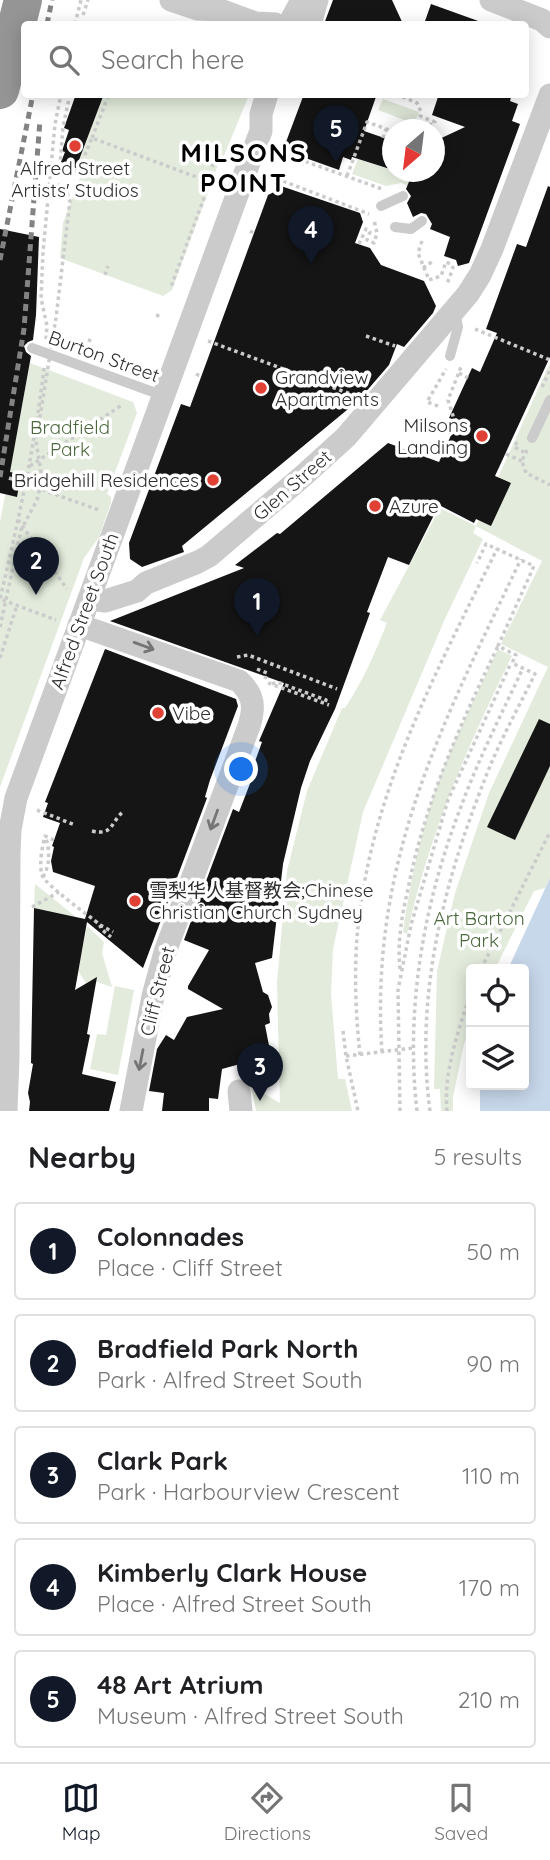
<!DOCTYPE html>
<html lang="en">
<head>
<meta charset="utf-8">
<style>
	:root { --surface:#fff; --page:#f6f6f6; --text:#202124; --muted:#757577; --line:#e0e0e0; --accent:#111827 }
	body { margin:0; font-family:Quicksand,"Noto Sans SC",sans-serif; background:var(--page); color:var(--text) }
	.controls { position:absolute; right:21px; bottom:21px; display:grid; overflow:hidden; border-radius:7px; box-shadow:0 4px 18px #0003 }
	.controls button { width:63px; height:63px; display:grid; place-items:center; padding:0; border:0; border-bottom:2px solid var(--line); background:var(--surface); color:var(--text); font:35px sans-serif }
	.compass { position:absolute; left:382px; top:119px; width:63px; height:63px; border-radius:50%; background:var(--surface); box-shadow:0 4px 18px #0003; rotate:208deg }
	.you { position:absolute; left:242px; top:770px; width:24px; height:24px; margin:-18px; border:5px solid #fff; border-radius:50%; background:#1a73e8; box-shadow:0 0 0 10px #1a73e833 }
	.badge { display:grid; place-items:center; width:46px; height:46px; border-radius:50%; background:var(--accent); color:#fff; font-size:23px; font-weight:700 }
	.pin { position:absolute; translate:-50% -58px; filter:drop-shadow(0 2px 4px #0008) }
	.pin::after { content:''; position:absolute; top:37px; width:24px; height:21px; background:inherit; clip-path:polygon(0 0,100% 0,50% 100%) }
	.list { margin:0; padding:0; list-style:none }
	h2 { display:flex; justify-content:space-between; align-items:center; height:91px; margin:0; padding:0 28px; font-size:30px }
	h2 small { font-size:23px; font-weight:400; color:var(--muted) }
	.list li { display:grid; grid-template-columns:46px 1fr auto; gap:21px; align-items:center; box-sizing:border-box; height:98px; margin:0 14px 14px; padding:0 14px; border:2px solid var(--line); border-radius:7px }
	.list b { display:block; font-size:26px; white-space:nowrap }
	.list p { margin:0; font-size:23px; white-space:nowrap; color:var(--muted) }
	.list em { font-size:23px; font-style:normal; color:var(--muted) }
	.icon { flex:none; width:38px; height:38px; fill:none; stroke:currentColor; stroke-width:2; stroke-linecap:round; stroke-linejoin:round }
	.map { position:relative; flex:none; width:550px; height:1111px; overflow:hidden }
	.search { position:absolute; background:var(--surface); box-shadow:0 4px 18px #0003; left:21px; right:21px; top:21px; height:77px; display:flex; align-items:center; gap:18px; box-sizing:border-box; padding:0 24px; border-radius:7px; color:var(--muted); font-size:26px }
	.sheet { height:651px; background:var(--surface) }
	nav { display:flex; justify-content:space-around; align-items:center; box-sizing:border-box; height:98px; border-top:2px solid var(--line); background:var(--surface); font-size:19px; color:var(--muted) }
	nav a { display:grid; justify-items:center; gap:4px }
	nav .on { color:var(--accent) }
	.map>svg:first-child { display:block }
	.green { fill:#e2ebdc }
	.water { fill:#c8d8eb }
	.building { fill:#151515 }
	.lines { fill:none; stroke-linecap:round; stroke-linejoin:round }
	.path { stroke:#cbcbcb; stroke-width:3.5; stroke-dasharray:3.5 3.5; stroke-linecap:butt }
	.lane { stroke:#cbcbcb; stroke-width:10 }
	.street { stroke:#cbcbcb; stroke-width:23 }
	.highway { stroke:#959595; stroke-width:38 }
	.rail { stroke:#838383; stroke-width:5; stroke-dasharray:7 5; stroke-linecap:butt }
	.path-bridge { stroke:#cbcbcb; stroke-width:3.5; stroke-dasharray:3.5 3.5; stroke-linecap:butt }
	.oneway { stroke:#757575 }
	.poi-dot { fill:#e14134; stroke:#fff; stroke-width:2.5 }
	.labels { text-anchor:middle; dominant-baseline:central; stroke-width:7; stroke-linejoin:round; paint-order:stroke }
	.poi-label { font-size:19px; fill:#2e2e2e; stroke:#fff; text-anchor:start }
	.street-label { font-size:19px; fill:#2e2e2e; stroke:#fff }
	.park-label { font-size:19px; fill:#4b683c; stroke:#fff }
	.district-label { font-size:26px; font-weight:bold; letter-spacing:2px; fill:#000; stroke:#fff }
</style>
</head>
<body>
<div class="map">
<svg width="550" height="1111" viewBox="0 0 550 1111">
	<rect width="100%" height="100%" fill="#fff"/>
	<g class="green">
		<path d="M 104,95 L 249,95 L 221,163 L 219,162 L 172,290 L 163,296 L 60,258 L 63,223 L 81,175 L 74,172 Z"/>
		<path d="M 383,99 L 419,112 L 413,127 L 406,125 L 407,121 L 378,110 Z"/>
		<path d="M 358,159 L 391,170 L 392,168 L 392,172 L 413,172 L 408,186 L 401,183 L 386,186 L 352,174 Z"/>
		<path d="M 30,363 L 133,402 L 137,413 L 107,494 L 111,497 L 111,503 L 99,537 L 84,558 L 0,787 L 0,522 Z"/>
		<path d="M 550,363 L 550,878 L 545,888 L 534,891 L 495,969 L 471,969 L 471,1026 L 464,1044 L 453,1097 L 453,1111 L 441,1111 L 440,1089 L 434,1089 L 437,971 L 455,893 L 489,793 L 548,667 L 501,644 L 542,561 L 476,526 L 473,533 L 483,539 L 444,621 L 363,812 L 333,949 L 331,994 L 338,1079 L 345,1079 L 352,1111 L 256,1111 L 251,1086 L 280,1103 L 277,982 L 287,871 L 307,791 L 342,708 L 345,708 C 363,681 375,653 387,623 L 380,620 L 440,508 L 476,526 Z"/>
		<path d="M 498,649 L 512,656 C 466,749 430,832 407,934 L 403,932 C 409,887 419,841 433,797 C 450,746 475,698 498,649 Z"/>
		<path d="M 35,884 L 76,917 L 34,908 Z"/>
		<path d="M 87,926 L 104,942 L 102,953 L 112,987 L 91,980 L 86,983 L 78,971 Z"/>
		<path d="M 115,986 L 134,990 L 118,1075 L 90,1069 L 97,1034 L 106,1035 Z"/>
	</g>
	<path class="water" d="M 550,878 L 550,1111 L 480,1111 L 480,1085 L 524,1085 L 524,969 L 508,969 Z"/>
	<g class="building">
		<path d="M 333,0 L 392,0 L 403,24 L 324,24 Z"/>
		<path d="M 431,4 L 481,22 L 480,24 L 424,24 Z"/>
		<path d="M 76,94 L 104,94 L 76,168 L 61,162 L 65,152 L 62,151 L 69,130 L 64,128 Z"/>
		<path d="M 304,94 L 377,94 L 364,131 L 393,141 L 393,170 L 352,157 L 351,160 L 343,157 L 339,170 L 283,150 Z"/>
		<path d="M 439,94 L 512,94 L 510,101 L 518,104 L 512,121 L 520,124 L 469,263 L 458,266 L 456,260 L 444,256 L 450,237 L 430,229 L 432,224 L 426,214 L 421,213 L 413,217 L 407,203 L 411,196 L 406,189 L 413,172 L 435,172 L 435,141 L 465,127 L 432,115 Z"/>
		<path d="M 278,185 L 360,213 L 363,222 L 355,243 L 370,248 L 381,265 L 424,281 L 436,306 L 433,313 L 404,347 L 397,344 L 389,365 L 364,394 L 358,392 L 353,405 L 182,546 L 184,552 L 142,567 L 130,559 L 129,543 L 181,404 L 190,407 L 268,195 L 276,191 Z"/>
		<path d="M 548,186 L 550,187 L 550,357 L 495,476 L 511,483 L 491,526 L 476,519 L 474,523 L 439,505 L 409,565 L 388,557 L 367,612 L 370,613 L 335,709 L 310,761 L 301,788 L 283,864 L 272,958 L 255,963 L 263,992 L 268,995 L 272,1007 L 269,1014 L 270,1023 L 265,1025 L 272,1061 L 260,1065 L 240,1064 L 222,1069 L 218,1099 L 209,1098 L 209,1111 L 162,1111 L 164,1093 L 149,1091 L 157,1049 L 166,1035 L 174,1040 L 187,1017 L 223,1009 L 188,989 L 188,986 L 209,950 L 184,940 L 233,809 L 239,812 L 256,768 L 253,767 L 262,742 L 259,741 L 284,683 L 110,621 L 244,568 L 235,565 L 277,533 L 280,534 L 388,443 L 439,462 L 457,422 L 449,418 L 472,368 L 480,372 L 497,333 L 486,329 L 517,244 L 526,247 Z"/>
		<path d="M 0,229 L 39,237 L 36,315 L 33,340 L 28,342 L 24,346 L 26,352 L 31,356 L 10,472 L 21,474 L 17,497 L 0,493 Z"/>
		<path d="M 105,649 L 236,699 L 238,706 L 210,780 L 205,797 L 207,798 L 143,968 L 87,922 L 75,990 L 97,977 L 87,1034 L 90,1035 L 82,1074 L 116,1082 L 109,1111 L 29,1111 L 30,1102 L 28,1093 L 33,1064 L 31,1063 L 34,908 L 85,919 L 95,886 L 53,872 L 51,861 L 54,847 L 52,846 L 60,823 L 43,817 L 48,803 L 45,802 Z"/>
		<path d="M 539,719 L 550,724 L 550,766 L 515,840 L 487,827 Z"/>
	</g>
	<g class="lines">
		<g class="path">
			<path d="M 83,15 L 88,0"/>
			<path d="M 75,24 L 81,0"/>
			<path d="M 70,94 L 63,127 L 60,165 L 63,169 L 73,175 L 78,171 L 92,138 L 210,182 L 172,284 L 177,286"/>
			<path d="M 396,94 L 417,103 L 421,112"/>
			<path d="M 415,130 L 420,116 L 435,122 L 432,125 L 423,123"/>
			<path d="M 92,138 L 109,94"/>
			<path d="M 383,138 L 386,129"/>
			<path d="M 279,152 L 382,189"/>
			<path d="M 270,176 L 369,214"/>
			<path d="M 347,176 L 367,122 L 392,131"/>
			<path d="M 207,180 L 214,162"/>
			<path d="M 250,231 L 254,233"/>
			<path d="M 422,241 L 418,253 L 429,280 L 441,276 L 446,262 L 451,264 L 453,268 L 447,284"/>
			<path d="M 359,244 L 366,229 L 370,232 L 367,240 L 374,243 L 377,233 L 374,220"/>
			<path d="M 423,268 L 433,261"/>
			<path d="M 105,275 L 108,266"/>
			<path d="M 156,315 L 162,317"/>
			<path d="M 475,329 L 550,360"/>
			<path d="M 366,336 L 395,346"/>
			<path d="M 46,339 L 47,326 L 41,298 L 43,252 L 55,124 L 61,94"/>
			<path d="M 208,341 L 356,396"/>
			<path d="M 89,342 L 91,336"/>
			<path d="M 44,368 C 35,446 18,522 0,599 L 56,620"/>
			<path d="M 459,373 L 468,378"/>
			<path d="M 196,374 L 202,377"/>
			<path d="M 542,387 L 550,370"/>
			<path d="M 438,406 L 427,402 L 446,369"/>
			<path d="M 458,421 L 454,419 L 448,400 L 461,367"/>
			<path d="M 517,442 L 514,447 L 524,452"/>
			<path d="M 527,450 L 522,461 L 526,473 L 550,485"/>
			<path d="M 506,454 L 522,461"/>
			<path d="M 30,466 L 122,405"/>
			<path d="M 9,478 L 99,510"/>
			<path d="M 18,520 L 67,589"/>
			<path d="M 237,657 L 248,655 L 337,689"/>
			<path d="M 0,658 L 17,605"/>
			<path d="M 257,669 L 267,673 L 265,679"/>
			<path d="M 268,683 L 329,705"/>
			<path d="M 272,684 L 277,682 L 326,700 L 324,704"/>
			<path d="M 37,810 L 75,825"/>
			<path d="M 92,831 C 114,836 110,822 124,811"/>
			<path d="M 54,840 L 45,836 C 42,847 39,864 42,875 C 45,885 90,916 100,925 L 101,929 L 111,937"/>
			<path d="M 43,877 C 50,865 50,852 46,838"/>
			<path d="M 32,907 L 59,892"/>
			<path d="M 100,925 L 113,932"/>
			<path d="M 400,969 C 397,942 402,915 408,889 C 425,802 460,725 498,646"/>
			<path d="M 481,969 L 550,832"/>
			<path d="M 343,1031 L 346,1056 L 358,1111"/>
			<path d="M 382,1052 C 369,863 442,724 521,559"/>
			<path d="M 360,1055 C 354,998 353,941 364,885 C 385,766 444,656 497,549"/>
			<path d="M 346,1056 L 413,1048"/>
			<path d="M 400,1111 L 398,990 L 411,925 L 448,800 L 511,663"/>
			<path d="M 417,1111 C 405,1007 424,901 462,804 C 479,758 502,713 523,668"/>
			<path d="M 430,1111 C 415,999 442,888 483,784 C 497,746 517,710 535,674 L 512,663 L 516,655 L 498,646 L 534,566 L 486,544 L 477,563"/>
			<path d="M 447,1111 C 443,1072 459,1029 471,992"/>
		</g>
		<g class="lane">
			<path d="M 381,206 L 403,196"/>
			<path d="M 395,227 L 411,229 L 422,221"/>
			<path d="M 32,348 L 164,396"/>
			<path d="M 450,356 L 458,327 L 455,311"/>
			<path d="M 532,438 L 550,400"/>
		</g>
		<g class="street">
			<path d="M 171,0 L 198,9 L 220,10 L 255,23 L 275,24"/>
			<path d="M 491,0 L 542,20 L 550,27"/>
			<path d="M 289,24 L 302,0"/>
			<path d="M 310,24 L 317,0"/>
			<path d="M 89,599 L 105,601 L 137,591 L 146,583 L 198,562 L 209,556 L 303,476 L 346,437 L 468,294 L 480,275 L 492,249 L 550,95"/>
			<path d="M 79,625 L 239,681 C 254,695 255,707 249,726 L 165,952 L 153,996 L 131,1111"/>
			<path d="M 239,1091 L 241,1111"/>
			<path d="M 6,1111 L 8,1058 L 9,853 L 10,830 L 16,798 L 251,157 L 261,131 L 261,114 L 267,94"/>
		</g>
		<path class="highway" d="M 0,90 L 23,0"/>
		<g class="rail">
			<path d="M 47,24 L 52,0"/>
			<path d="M 0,260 L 33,94"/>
			<path d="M 0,477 L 24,329 L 40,120"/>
		</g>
		<path class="path-bridge" d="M 0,627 L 21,530 L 37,500 L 42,479 L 36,441 L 56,318 L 70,201 L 65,187 L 50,183"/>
	</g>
	<defs><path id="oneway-shaft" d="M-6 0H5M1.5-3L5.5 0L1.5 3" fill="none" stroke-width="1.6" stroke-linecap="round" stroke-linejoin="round" transform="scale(1.75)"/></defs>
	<g class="oneway">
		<use href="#oneway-shaft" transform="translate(144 646) rotate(20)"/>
		<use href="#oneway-shaft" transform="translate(214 820) rotate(110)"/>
		<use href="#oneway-shaft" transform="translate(141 1060) rotate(101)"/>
	</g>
	<g class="poi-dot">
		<circle cx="75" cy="146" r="7"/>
		<circle cx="261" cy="388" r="7"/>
		<circle cx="482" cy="436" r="7"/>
		<circle cx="213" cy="480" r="7"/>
		<circle cx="375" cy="506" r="7"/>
		<circle cx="158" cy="713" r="7"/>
		<circle cx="135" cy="901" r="7"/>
	</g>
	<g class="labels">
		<g class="poi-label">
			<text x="75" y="168" text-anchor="middle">Alfred Street<tspan x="75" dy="22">Artists' Studios</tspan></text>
			<text x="275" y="377">Grandview<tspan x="275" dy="22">Apartments</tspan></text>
			<text x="468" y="425" text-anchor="end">Milsons<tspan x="468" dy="22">Landing</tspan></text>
			<text x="199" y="480" text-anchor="end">Bridgehill Residences</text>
			<text x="389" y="506">Azure</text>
			<text x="172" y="713">Vibe</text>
			<text x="149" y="890">雪梨华人基督教会;Chinese<tspan x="149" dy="22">Christian Church Sydney</tspan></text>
		</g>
		<g class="street-label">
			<text transform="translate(104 356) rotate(20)">Burton Street</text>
			<text transform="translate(292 485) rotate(-41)">Glen Street</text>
			<text transform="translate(84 611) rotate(-70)">Alfred Street South</text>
			<text transform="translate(157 991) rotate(-76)">Cliff Street</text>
		</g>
		<g class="park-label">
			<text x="70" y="427">Bradfield<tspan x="70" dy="22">Park</tspan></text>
			<text x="479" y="918">Art Barton<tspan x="479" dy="22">Park</tspan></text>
		</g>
		<g class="district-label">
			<text x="244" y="152">MILSONS<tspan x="244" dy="30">POINT</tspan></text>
		</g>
	</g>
</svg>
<div class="controls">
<button><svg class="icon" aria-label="locate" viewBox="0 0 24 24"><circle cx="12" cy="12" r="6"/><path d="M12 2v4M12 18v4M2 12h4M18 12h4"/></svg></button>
<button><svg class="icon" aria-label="layers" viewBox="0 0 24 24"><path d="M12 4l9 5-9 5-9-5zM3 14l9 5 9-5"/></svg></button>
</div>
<svg class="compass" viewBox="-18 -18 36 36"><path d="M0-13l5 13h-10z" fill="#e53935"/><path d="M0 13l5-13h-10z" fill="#757577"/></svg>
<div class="you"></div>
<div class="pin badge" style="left:257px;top:636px">1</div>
<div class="pin badge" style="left:36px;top:595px">2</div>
<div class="pin badge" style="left:260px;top:1101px">3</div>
<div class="pin badge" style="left:311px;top:264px">4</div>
<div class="pin badge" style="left:336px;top:163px">5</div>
<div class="search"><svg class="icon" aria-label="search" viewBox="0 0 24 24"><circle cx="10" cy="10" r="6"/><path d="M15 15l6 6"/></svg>Search here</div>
</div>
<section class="sheet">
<h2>Nearby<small>5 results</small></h2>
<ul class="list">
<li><span class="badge">1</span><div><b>Colonnades</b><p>Place · Cliff Street</p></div><em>50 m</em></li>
<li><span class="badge">2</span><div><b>Bradfield Park North</b><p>Park · Alfred Street South</p></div><em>90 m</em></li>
<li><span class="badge">3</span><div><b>Clark Park</b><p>Park · Harbourview Crescent</p></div><em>110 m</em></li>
<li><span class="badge">4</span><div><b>Kimberly Clark House</b><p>Place · Alfred Street South</p></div><em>170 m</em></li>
<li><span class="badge">5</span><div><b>48 Art Atrium</b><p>Museum · Alfred Street South</p></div><em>210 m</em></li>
</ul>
</section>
<nav>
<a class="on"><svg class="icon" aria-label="map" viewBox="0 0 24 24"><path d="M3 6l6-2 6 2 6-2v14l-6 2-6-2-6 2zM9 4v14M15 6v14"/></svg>Map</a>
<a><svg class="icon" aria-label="directions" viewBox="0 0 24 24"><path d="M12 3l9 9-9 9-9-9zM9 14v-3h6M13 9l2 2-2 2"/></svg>Directions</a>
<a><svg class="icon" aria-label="saved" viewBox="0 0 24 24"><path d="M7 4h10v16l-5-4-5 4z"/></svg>Saved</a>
</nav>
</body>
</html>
